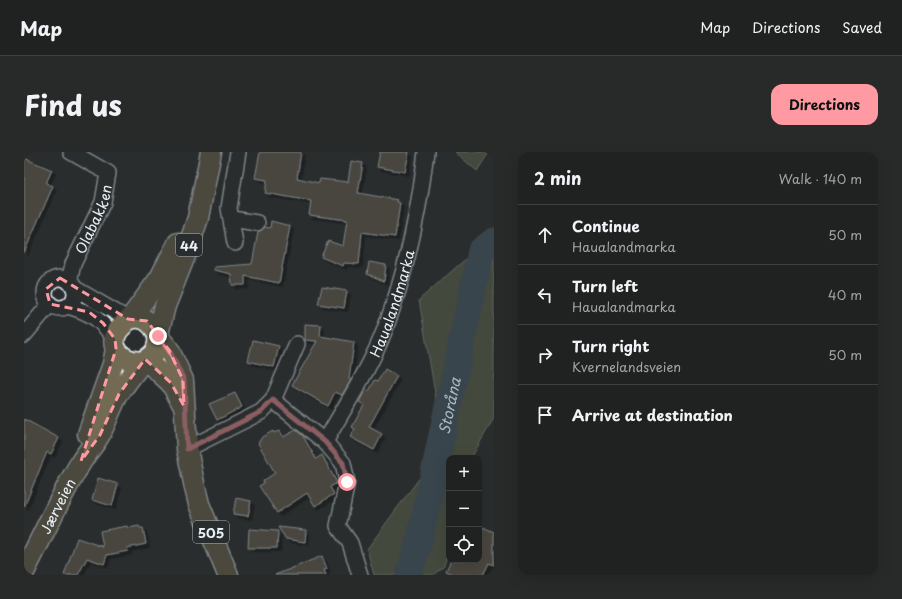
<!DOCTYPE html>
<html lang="en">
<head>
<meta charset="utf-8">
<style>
	:root { --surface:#202222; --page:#282a2a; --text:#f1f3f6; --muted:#a2a4a5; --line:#3d3f40; --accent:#ff9aa2 }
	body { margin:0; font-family:"Playpen Sans",sans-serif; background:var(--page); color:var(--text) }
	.controls { position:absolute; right:12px; bottom:12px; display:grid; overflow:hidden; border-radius:8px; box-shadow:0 4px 16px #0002 }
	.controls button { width:36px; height:36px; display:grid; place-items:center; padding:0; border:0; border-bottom:1px solid var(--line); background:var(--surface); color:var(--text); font:20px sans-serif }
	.stop { position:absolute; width:12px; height:12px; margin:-9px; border:3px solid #ff9aa2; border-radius:50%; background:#fff }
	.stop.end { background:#ff9aa2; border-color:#fff; box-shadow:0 1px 4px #0008 }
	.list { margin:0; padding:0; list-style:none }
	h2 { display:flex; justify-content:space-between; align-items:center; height:52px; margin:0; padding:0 16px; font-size:17px }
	h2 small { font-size:13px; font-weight:400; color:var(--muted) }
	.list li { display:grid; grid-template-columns:26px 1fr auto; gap:12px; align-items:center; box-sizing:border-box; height:60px; padding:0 16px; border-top:1px solid var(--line) }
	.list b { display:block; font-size:15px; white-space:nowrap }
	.list p { margin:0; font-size:13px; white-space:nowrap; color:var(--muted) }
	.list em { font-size:13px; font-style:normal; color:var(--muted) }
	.icon { flex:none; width:22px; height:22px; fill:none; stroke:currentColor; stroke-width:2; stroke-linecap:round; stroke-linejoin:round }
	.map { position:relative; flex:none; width:470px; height:423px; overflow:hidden; border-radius:12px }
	header { display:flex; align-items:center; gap:24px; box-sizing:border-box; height:56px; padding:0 20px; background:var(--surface); border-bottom:1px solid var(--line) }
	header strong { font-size:19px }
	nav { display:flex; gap:22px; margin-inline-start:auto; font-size:14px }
	.intro { display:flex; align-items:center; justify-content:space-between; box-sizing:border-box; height:96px; padding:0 24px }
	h1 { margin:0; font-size:28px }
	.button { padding:10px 18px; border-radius:12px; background:var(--accent); color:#111; font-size:14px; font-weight:700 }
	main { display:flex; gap:24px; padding:0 24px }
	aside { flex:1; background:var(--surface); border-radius:12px; box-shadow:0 4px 16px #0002 }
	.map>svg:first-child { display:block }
	.green { fill:#646b50; stroke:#a6aea4 }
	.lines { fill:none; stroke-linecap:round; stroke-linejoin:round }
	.river { stroke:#4d6271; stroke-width:27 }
	.building { fill:#6f6556; stroke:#e8f1f8; filter:url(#shadow) }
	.minor-casing { stroke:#e8f1f8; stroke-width:18 }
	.major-casing { stroke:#e8f1f8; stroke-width:23 }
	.minor { stroke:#2a2d2e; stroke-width:15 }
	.major { stroke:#736b52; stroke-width:20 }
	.route { stroke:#ff9aa2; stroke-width:5 }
	.marked { fill:none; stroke:#ff9aa2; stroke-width:3; stroke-dasharray:8 5; stroke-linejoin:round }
	.labels { text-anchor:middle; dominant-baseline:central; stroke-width:4; stroke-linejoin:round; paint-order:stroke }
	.shield { fill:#2a2d2e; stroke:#afb6bb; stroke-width:1 }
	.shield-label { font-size:13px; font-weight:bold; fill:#e8f1f8 }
	.street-label { font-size:14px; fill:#e8f1f8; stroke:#2a2d2e }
	.water-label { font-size:15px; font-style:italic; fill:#aab8c2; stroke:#2a2d2e }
</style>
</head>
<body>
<header>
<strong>Map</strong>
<nav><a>Map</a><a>Directions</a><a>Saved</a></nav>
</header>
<div class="intro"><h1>Find us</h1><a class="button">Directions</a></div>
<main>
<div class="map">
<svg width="470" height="423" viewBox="0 0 470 423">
	<defs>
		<filter id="shadow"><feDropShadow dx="3.5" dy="3.5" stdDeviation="0" flood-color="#0009"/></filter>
	</defs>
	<rect width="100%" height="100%" fill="#2a2d2e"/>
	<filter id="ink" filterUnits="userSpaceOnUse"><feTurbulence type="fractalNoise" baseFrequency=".025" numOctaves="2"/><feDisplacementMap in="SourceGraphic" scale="8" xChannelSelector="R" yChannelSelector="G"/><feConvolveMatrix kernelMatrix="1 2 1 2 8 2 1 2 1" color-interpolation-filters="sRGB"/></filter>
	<g filter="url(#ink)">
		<g class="green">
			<path d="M 431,0 L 465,0 L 453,19 Z"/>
			<path d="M 470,82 L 470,266 L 447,306 L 425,306 L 425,394 L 420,414 L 409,423 L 350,423 L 343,397 L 420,293 L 395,148 Z"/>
		</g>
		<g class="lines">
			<path class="river" id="s1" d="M 385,423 L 397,382 L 457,99 L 470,89"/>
		</g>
		<g class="building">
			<path d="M 236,0 L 277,0 L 273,26 L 295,31 L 296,27 L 324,30 L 327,9 L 339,11 L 334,41 L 374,48 L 373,50 L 376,51 L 371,85 L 338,80 L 335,112 L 320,111 L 319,114 L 297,105 L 304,89 L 319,94 L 323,68 L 285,63 L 287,49 L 241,41 L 243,28 L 231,26 Z"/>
			<path d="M 356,0 L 385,0 L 381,20 L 353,15 Z"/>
			<path d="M 0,6 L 28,18 L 22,31 L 29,34 L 0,101 Z"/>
			<path d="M 247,69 L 266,74 L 255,131 L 221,124 L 221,133 L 208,133 L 207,122 L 190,118 L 190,115 L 228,112 L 234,80 L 241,75 L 246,76 Z"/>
			<path d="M 345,110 L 362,113 L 360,129 L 343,122 Z"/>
			<path d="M 298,135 L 323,139 L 320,156 L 294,152 Z"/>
			<path d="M 281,172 L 297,173 L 296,184 L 330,190 L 325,227 L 327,228 L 318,243 L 311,240 L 304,254 L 268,233 L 293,189 L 281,188 Z"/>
			<path d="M 229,188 L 255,194 L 250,215 L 224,209 Z"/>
			<path d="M 361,217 L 373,224 L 345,275 L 358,282 L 350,298 L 326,285 L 331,277 L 328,275 L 340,253 L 335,250 L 342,237 L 345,239 L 351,228 L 354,229 Z"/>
			<path d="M 211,241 L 218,255 L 193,268 L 185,252 Z"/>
			<path d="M 0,267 L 35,286 L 27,302 L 23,300 L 0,355 Z"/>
			<path d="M 272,278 L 279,284 L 292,307 L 298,303 L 313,331 L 306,335 L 310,342 L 291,354 L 283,341 L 253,361 L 235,334 L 240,331 L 239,329 L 251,321 L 234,291 L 238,285 L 249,279 L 250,281 L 255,279 L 259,285 Z"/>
			<path d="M 74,326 L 94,332 L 88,354 L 68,348 Z"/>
			<path d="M 212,346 L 227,349 L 224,364 L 209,362 Z"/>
			<path d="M 103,374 L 104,376 L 115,374 L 116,376 L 119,376 L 122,392 L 103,396 L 104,399 L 83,403 L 80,412 L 63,406 L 54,423 L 40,423 L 53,386 L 79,395 L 76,379 Z"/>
			<path d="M 254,375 L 282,378 L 281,390 L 262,387 Z"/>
			<path d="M 459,375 L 470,380 L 470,413 L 465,411 L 459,423 L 431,423 L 422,419 L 427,408 L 455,408 L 455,383 Z"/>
			<path d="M 225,377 L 254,379 L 253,396 L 224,396 Z"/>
			<path d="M 298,404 L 303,417 L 300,418 L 302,423 L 251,423 Z"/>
		</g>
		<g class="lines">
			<defs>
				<g id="minor">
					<path d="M 208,67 L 233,71"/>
					<path d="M 211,91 L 205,56 L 214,0"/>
					<circle cx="36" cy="141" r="15"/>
					<path id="s2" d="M 45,130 L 49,112 L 79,50 L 84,21 L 47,0"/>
					<path d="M 50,136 L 105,168"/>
					<path d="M 44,154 C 68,161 76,167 91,187"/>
					<path d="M 0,183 L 26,152"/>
					<path d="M 249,248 L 301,290"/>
					<path d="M 163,297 L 237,260 L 249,248 L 273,192"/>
					<path id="s3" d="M 336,423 L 326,391 L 314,374 L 323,330 L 319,311 L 301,290 C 321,254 346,217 361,177 C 382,121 395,60 402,0"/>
				</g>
				<g id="major">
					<path d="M 106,167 L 136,126 L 154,91"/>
					<path d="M 134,182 L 141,154 L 164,96 L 174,66 L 187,0"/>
					<path d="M 134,184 L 145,198 L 159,228 L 163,297 L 171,336 L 175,352 L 204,423"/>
					<path d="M 122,208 L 147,231 L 158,251"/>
					<path d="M 64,282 L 89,212 L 92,197"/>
					<path id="s4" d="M 0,420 C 19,383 36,345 57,310 C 63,300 71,292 76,282 C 83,269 87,254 95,241 C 102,231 111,218 119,210 C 125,205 131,203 133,195 C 139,179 122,161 106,167 C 103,168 101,171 99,173 C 79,191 97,213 120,209"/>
				</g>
			</defs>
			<use href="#minor" class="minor-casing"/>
			<use href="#major" class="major-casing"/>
			<use href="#minor" class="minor"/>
			<use href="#major" class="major"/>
		</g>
	</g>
	<g class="lines" filter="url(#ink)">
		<path class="route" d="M 134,184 L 145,198 L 160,228 L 163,297 L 237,260 L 249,248 L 301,290 L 319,311 L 323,330"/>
	</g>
	<path d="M0 0H470V423H0ZM 36,126 L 104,167 L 123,169 L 145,198 L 159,228 L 160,254 L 147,231 L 121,207 L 95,242 L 76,283 L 57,309 L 92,197 L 91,187 L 79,171 L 65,160 L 26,152 L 22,137 Z" fill="#2a2d2e" fill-opacity=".55" fill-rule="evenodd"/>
	<path class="marked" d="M 36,126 L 104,167 L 123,169 L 145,198 L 159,228 L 160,254 L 147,231 L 121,207 L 95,242 L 76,283 L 57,309 L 92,197 L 91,187 L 79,171 L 65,160 L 26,152 L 22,137 Z"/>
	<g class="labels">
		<g class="shield">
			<rect x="152" y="82" width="26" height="22" rx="3"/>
			<rect x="169" y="369" width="36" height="22" rx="3"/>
		</g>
		<g class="shield-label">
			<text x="165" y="93">44</text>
			<text x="187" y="380">505</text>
		</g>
		<g class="street-label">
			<text stroke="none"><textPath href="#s2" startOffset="68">Olabakken</textPath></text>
			<text stroke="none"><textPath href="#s3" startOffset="301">Haualandmarka</textPath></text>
			<text stroke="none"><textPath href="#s4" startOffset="74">Jærveien</textPath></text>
		</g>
		<g class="water-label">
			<text stroke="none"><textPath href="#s1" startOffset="174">Storåna</textPath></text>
		</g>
	</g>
</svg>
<div class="controls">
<button>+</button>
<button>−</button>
<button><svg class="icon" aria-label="locate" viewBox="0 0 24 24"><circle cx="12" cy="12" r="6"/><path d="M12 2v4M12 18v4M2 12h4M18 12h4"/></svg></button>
</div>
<div class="stop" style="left:323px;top:330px"></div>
<div class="stop end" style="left:134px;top:184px"></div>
</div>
<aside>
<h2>2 min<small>Walk · 140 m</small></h2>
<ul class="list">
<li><svg class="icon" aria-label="ahead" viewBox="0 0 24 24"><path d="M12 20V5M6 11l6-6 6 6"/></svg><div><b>Continue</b><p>Haualandmarka</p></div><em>50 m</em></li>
<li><svg class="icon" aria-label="left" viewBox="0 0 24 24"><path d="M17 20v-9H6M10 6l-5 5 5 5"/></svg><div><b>Turn left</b><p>Haualandmarka</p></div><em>40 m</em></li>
<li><svg class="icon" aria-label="right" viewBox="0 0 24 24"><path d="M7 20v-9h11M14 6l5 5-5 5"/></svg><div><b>Turn right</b><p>Kvernelandsveien</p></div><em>50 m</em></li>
<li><svg class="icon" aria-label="arrive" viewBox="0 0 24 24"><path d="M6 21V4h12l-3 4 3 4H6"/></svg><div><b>Arrive at destination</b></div></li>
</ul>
</aside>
</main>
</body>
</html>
